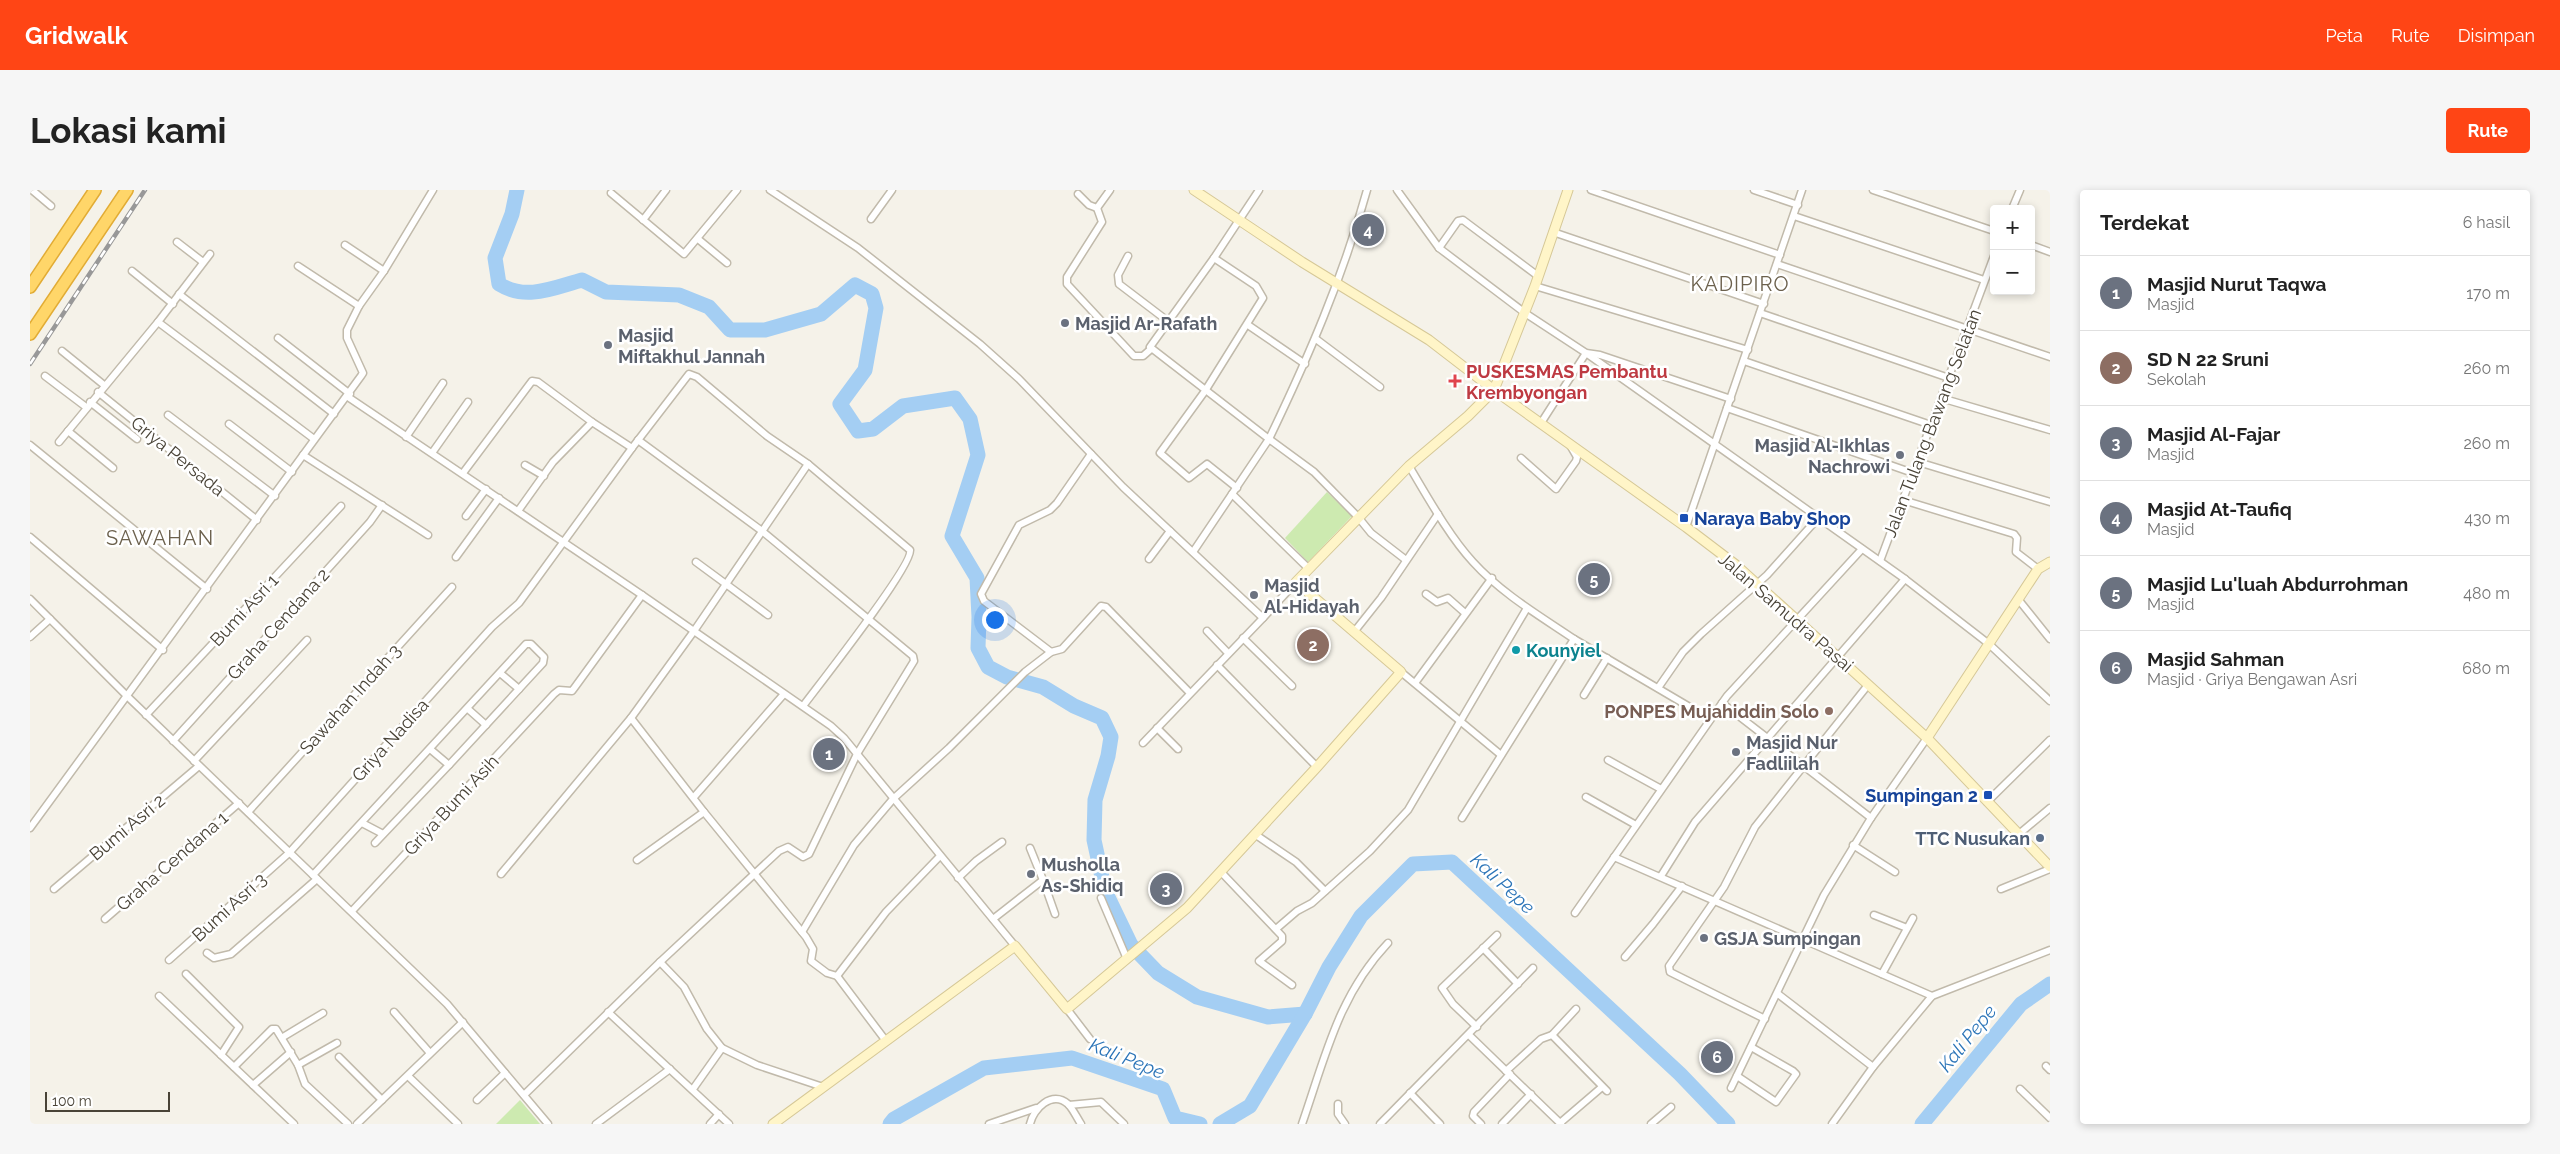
<!DOCTYPE html>
<html lang="id">
<head>
<meta charset="utf-8">
<style>
	:root { --surface:#fff; --page:#f6f6f6; --text:#222; --muted:#767676; --line:#e0e0e0; --accent:#ff4515 }
	body { margin:0; font-family:Raleway,sans-serif; background:var(--page); color:var(--text) }
	.controls { position:absolute; right:15px; top:15px; display:grid; overflow:hidden; border-radius:5px; box-shadow:0 2px 8px #0003 }
	.controls button { width:45px; height:45px; display:grid; place-items:center; padding:0; border:0; border-bottom:1px solid var(--line); background:var(--surface); color:var(--text); font:25px sans-serif }
	.scale { position:absolute; left:15px; bottom:12px; width:125px; box-sizing:border-box; padding-left:5px; border:2px solid #494337; border-top:0; font-size:14px; line-height:18px; white-space:nowrap; color:#494337; -webkit-text-stroke:4px #fff; paint-order:stroke }
	.you { position:absolute; left:964px; top:429px; width:18px; height:18px; margin:-12px; border:4px solid #fff; border-radius:50%; background:#1a73e8; box-shadow:0 0 0 8px #1a73e833 }
	.badge { display:grid; place-items:center; width:32px; height:32px; border-radius:50%; background:var(--accent); color:#fff; font-size:16px; font-weight:700 }
	.pin { position:absolute; translate:-50% -50%; border:2px solid #fff; box-shadow:0 1px 5px #0006 }
	.list { margin:0; padding:0; list-style:none }
	h2 { display:flex; justify-content:space-between; align-items:center; height:65px; margin:0; padding:0 20px; font-size:21px }
	h2 small { font-size:16px; font-weight:400; color:var(--muted) }
	.list li { display:grid; grid-template-columns:32px 1fr auto; gap:15px; align-items:center; box-sizing:border-box; height:75px; padding:0 20px; border-top:1px solid var(--line) }
	.list b { display:block; font-size:19px; white-space:nowrap }
	.list p { margin:0; font-size:16px; white-space:nowrap; color:var(--muted) }
	.list em { font-size:16px; font-style:normal; color:var(--muted) }
	.map { position:relative; flex:none; width:2020px; height:934px; overflow:hidden; border-radius:5px }
	header { display:flex; align-items:center; gap:30px; box-sizing:border-box; height:70px; padding:0 25px; background:var(--accent); color:#fff }
	header strong { font-size:24px }
	nav { display:flex; gap:28px; margin-inline-start:auto; font-size:18px }
	.intro { display:flex; align-items:center; justify-content:space-between; box-sizing:border-box; height:120px; padding:0 30px }
	h1 { margin:0; font-size:35px }
	.button { padding:12px 22px; border-radius:5px; background:var(--accent); color:#fff; font-size:18px; font-weight:700 }
	main { display:flex; gap:30px; padding:0 30px }
	aside { flex:1; background:var(--surface); border-radius:5px; box-shadow:0 2px 8px #0003 }
	.map>svg:first-child { display:block }
	.green { fill:#cdeab0 }
	.lines { fill:none; stroke-linecap:round; stroke-linejoin:round }
	.river { stroke:#a4cef3; stroke-width:15 }
	.street-casing { stroke:#c1baab; stroke-width:9 }
	.secondary-casing { stroke:#d6c897; stroke-width:11 }
	.highway-casing { stroke:#e2ac35; stroke-width:14 }
	.street { stroke:#fff; stroke-width:6 }
	.secondary { stroke:#fff5c8; stroke-width:9 }
	.highway { stroke:#ffd669; stroke-width:11 }
	.rail-casing { stroke:#989898; stroke-width:4.5 }
	.rail { stroke:#fff; stroke-width:2.5; stroke-dasharray:8; stroke-linecap:butt }
	.worship-dot { fill:#6b7280; stroke:#fff; stroke-width:2 }
	.health-dot { fill:#e0444e; stroke:#fff; stroke-width:2 }
	.transit-dot { fill:#1a4fb4; stroke:#fff; stroke-width:2 }
	.culture-dot { fill:#0f9aa8; stroke:#fff; stroke-width:2 }
	.education-dot { fill:#8d6e63; stroke:#fff; stroke-width:2 }
	.service-dot { fill:#5c6f8a; stroke:#fff; stroke-width:2 }
	.labels { text-anchor:middle; dominant-baseline:central; stroke-width:5; stroke-linejoin:round; paint-order:stroke }
	.worship-label { font-size:18px; font-weight:bold; fill:#5b616d; stroke:#fff; text-anchor:start }
	.health-label { font-size:18px; font-weight:bold; fill:#be3a42; stroke:#fff; text-anchor:start }
	.street-label { font-size:18px; fill:#494337; stroke:#fff }
	.transit-label { font-size:18px; font-weight:bold; fill:#164399; stroke:#fff; text-anchor:start }
	.culture-label { font-size:18px; font-weight:bold; fill:#0d838f; stroke:#fff; text-anchor:start }
	.education-label { font-size:18px; font-weight:bold; fill:#785e54; stroke:#fff; text-anchor:end }
	.service-label { font-size:18px; font-weight:bold; fill:#4e5e75; stroke:#fff; text-anchor:end }
	.water-label { font-size:19px; font-style:italic; fill:#2c75b8; stroke:#fff }
	.quarter-label { font-size:20px; letter-spacing:1px; fill:#6c614d; stroke:#fff }
</style>
</head>
<body>
<header>
<strong>Gridwalk</strong>
<nav><a>Peta</a><a>Rute</a><a>Disimpan</a></nav>
</header>
<div class="intro"><h1>Lokasi kami</h1><a class="button">Rute</a></div>
<main>
<div class="map">
<svg width="2020" height="934" viewBox="0 0 2020 934">
	<rect width="100%" height="100%" fill="#f5f2e9"/>
	<g class="green">
		<path d="M 1297,302 L 1322,326 L 1278,372 L 1255,348 Z"/>
		<path d="M 490,910 L 510,934 L 466,934 Z"/>
	</g>
	<g class="lines">
		<g class="river">
			<path d="M 487,0 L 482,24 L 465,68 L 469,94 C 496,111 523,98 552,90 L 576,102 L 649,105 L 679,117 L 700,140 L 735,140 L 791,124 L 825,95 L 842,104 L 846,118 L 835,180 L 810,214 L 828,241 L 843,239 L 873,216 L 925,208 L 940,229 L 948,265 L 922,346 L 947,388 L 949,427 L 948,458 L 958,477 L 977,487 L 1013,497 L 1044,516 L 1072,528 L 1081,547 L 1078,566 L 1065,610 L 1064,650 L 1075,701 L 1101,755 L 1128,783 L 1167,807 L 1238,827 L 1275,824"/>
			<path d="M 860,934 L 864,929 L 954,878 L 1042,868 L 1133,899 L 1145,928 L 1170,934"/>
			<path d="M 1190,934 L 1220,916 L 1275,824 L 1299,777 L 1331,726 L 1383,674 L 1422,672 L 1650,884 L 1698,934"/>
			<path d="M 1892,934 L 1991,814 L 2020,794"/>
		</g>
		<defs>
			<g id="street">
				<path d="M 2,0 L 21,16"/>
				<path d="M 740,0 L 828,58 L 950,154 L 989,189 L 1093,297 L 1233,428 L 1266,392"/>
				<path d="M 1229,0 L 1184,68 L 1120,157 L 1239,249 C 1278,168 1313,87 1337,0"/>
				<path d="M 1367,0 L 1409,58 L 1495,123 L 1556,163 L 1570,165 L 1701,209"/>
				<path d="M 1561,0 L 1750,65"/>
				<path d="M 1724,0 L 1768,15"/>
				<path d="M 1843,0 L 1964,41"/>
				<path d="M 581,3 L 654,64 L 707,0"/>
				<path d="M 1048,4 L 1059,15 L 1067,18 L 1080,0"/>
				<path d="M 1067,18 L 1072,32 L 1037,87 L 1037,94 L 1104,166 L 1113,166 L 1121,159"/>
				<path d="M 1982,19 L 1990,0"/>
				<path d="M 1764,26 L 1954,90"/>
				<path d="M 841,29 L 862,0"/>
				<path d="M 613,30 L 636,0"/>
				<path d="M 1523,42 L 1734,114"/>
				<path d="M 668,49 L 697,73"/>
				<path d="M 147,52 L 173,72"/>
				<path d="M 315,55 L 354,81"/>
				<path d="M 2001,55 L 2020,62"/>
				<path d="M 1409,58 L 1428,31 L 1433,30 L 1508,86"/>
				<path d="M 1098,66 L 1088,85 L 1089,94 L 1139,132"/>
				<path d="M 1184,68 L 1226,96 L 1233,108 L 1175,201 L 1130,263 L 1159,288 L 1177,274 L 1207,298"/>
				<path d="M 1747,74 L 2020,167"/>
				<path d="M 268,76 L 329,116"/>
				<path d="M 102,81 L 143,114"/>
				<path d="M 1505,96 L 1718,160"/>
				<path d="M 149,104 L 304,224"/>
				<path d="M 1730,123 L 1919,188"/>
				<path d="M 128,132 L 180,64"/>
				<path d="M 1218,135 L 1275,174"/>
				<path d="M 248,148 L 320,204"/>
				<path d="M 1286,149 L 1350,197"/>
				<path d="M 32,161 L 74,195"/>
				<path d="M 1714,171 L 1901,235"/>
				<path d="M 15,186 L 56,217"/>
				<path d="M 68,202 L 227,330"/>
				<path d="M 318,207 L 612,405 L 801,536 L 814,548 L 985,756"/>
				<path d="M 1911,208 L 2020,240"/>
				<path d="M 60,212 L 107,249"/>
				<path d="M 1697,218 L 1883,283"/>
				<path d="M 138,225 L 245,306"/>
				<path d="M 1511,233 L 1556,163 L 1875,389 L 1959,454 L 2020,511"/>
				<path d="M 199,234 L 262,282"/>
				<path d="M 38,241 L 83,278"/>
				<path d="M 376,247 L 413,193"/>
				<path d="M 29,252 L 128,132 L 284,249"/>
				<path d="M 0,255 L 177,399"/>
				<path d="M 402,263 L 438,212"/>
				<path d="M 273,265 L 398,345"/>
				<path d="M 1491,268 L 1526,299 L 1546,271 L 1547,267 L 1540,255"/>
				<path d="M 1888,272 L 2020,312"/>
				<path d="M 778,274 L 664,441 L 601,528 L 674,622 L 776,747 L 783,759 L 781,771 L 797,783 L 807,786 L 856,851"/>
				<path d="M 495,275 L 514,286"/>
				<path d="M 1379,276 C 1397,306 1419,346 1443,372 C 1471,403 1510,426 1544,449"/>
				<path d="M 433,283 L 502,191 L 508,192 L 562,232"/>
				<path d="M 1202,304 L 1278,378"/>
				<path d="M 1873,310 L 1984,344 L 1987,348 L 1986,362 L 2008,379"/>
				<path d="M 488,321 L 523,272 L 562,232 L 602,258"/>
				<path d="M 436,326 L 456,299"/>
				<path d="M 1656,337 L 1772,0"/>
				<path d="M 0,347 L 133,460"/>
				<path d="M 1163,362 L 1239,249 L 1284,282 L 1328,327 L 1341,343 L 1376,370"/>
				<path d="M 426,367 L 469,308"/>
				<path d="M 1119,369 L 1140,341"/>
				<path d="M 1850,371 L 1964,66"/>
				<path d="M 666,372 L 738,425"/>
				<path d="M 1396,404 L 1407,412 L 1418,408 L 1435,423"/>
				<path d="M 0,409 L 98,507 L 417,814 L 518,934"/>
				<path d="M 1988,409 L 2020,449"/>
				<path d="M 1177,441 L 1198,463"/>
				<path d="M 1324,442 L 1351,408 L 1408,324"/>
				<path d="M 0,447 L 20,429"/>
				<path d="M 1213,448 L 1262,496"/>
				<path d="M 1021,462 L 954,411 L 951,404 L 989,335 L 1020,320 L 1027,313 L 1061,264"/>
				<path d="M 1187,475 L 1287,577"/>
				<path d="M 1371,482 L 1471,565"/>
				<path d="M 470,483 L 489,499"/>
				<path d="M 1385,493 L 1462,388"/>
				<path d="M 1628,498 L 1653,462 L 1671,444 L 1737,385 L 1789,327"/>
				<path d="M 1554,505 L 1577,468"/>
				<path d="M 1692,513 L 1841,628"/>
				<path d="M 438,519 L 456,535"/>
				<path d="M 116,525 L 311,316"/>
				<path d="M 1127,538 L 1148,559"/>
				<path d="M 143,551 L 340,332 L 352,315"/>
				<path d="M 1113,553 L 1233,428"/>
				<path d="M 1578,570 L 1631,599"/>
				<path d="M 164,571 L 277,450"/>
				<path d="M 664,607 L 754,504"/>
				<path d="M 1556,607 L 1606,635"/>
				<path d="M 1957,612 L 2020,550"/>
				<path d="M 218,622 L 422,397"/>
				<path d="M 1432,628 L 1544,449 L 1680,529"/>
				<path d="M 332,633 L 353,644"/>
				<path d="M 0,638 L 331,186 L 333,183 L 317,148 L 317,140 L 329,116 L 354,81 L 403,0"/>
				<path d="M 1989,644 L 2020,618"/>
				<path d="M 1226,645 L 1266,672 L 1295,701"/>
				<path d="M 345,653 L 419,575 L 400,559"/>
				<path d="M 1823,655 L 1865,682"/>
				<path d="M 1584,667 L 1902,806"/>
				<path d="M 607,670 L 674,622"/>
				<path d="M 1191,682 L 1252,746 L 1252,751 L 1229,771 L 1262,795"/>
				<path d="M 471,684 L 601,528"/>
				<path d="M 283,685 L 496,454 L 501,454 L 514,467 L 513,473 L 419,575"/>
				<path d="M 1631,686 L 1665,632 L 1875,389"/>
				<path d="M 928,688 L 946,671 L 972,652"/>
				<path d="M 1013,690 L 1025,724"/>
				<path d="M 24,699 L 169,576"/>
				<path d="M 1971,699 L 2020,679"/>
				<path d="M 1071,708 L 1097,769"/>
				<path d="M 322,721 L 524,504 L 529,500 L 542,501 L 545,497 L 612,405"/>
				<path d="M 1545,723 L 1697,506 L 1832,359"/>
				<path d="M 1844,725 L 1877,738"/>
				<path d="M 75,729 L 209,613"/>
				<path d="M 963,729 L 1013,690 L 1000,658"/>
				<path d="M 1246,739 L 1267,721 L 1282,713 L 1340,661 L 1378,620 L 1497,418"/>
				<path d="M 772,742 L 824,655 L 863,609 L 919,558 L 995,482 L 1021,462 L 1032,459 L 1071,416 L 1076,417 L 1159,502"/>
				<path d="M 1453,758 L 1488,794"/>
				<path d="M 177,763 L 184,768 L 201,764 L 287,689"/>
				<path d="M 1595,767 L 1623,734 L 1652,696"/>
				<path d="M 139,770 L 259,663 L 462,437 L 489,413 L 602,258 L 659,184 L 667,187 L 737,246 L 778,274 L 880,360 C 884,374 788,496 773,516"/>
				<path d="M 630,772 L 654,797 L 677,839 L 692,858 L 727,875 L 793,897"/>
				<path d="M 156,784 L 209,837 L 191,865"/>
				<path d="M 1852,784 L 1883,728"/>
				<path d="M 807,786 L 856,722 L 910,666"/>
				<path d="M 1748,804 L 1843,877"/>
				<path d="M 129,806 L 264,934"/>
				<path d="M 1037,819 L 1060,849"/>
				<path d="M 364,822 L 400,863"/>
				<path d="M 578,822 L 699,934"/>
				<path d="M 1735,829 L 1640,782 L 1639,776 L 1694,697 L 1725,637 L 1838,495"/>
				<path d="M 1447,837 L 1423,814 L 1412,798 L 1467,745"/>
				<path d="M 1439,845 L 1531,934"/>
				<path d="M 1522,845 L 1546,819"/>
				<path d="M 253,847 L 293,823"/>
				<path d="M 309,867 L 352,910"/>
				<path d="M 268,875 L 307,853"/>
				<path d="M 2016,876 L 2020,880"/>
				<path d="M 204,877 L 242,839 L 246,839 L 268,875 L 275,894 L 318,934"/>
				<path d="M 1476,881 L 1511,849 L 1522,845 L 1577,901"/>
				<path d="M 378,886 L 428,934"/>
				<path d="M 1707,886 L 1746,912 L 1766,884 L 1763,881 L 1721,857"/>
				<path d="M 223,895 L 261,862"/>
				<path d="M 1701,898 L 1794,705 L 1841,628 L 1897,548"/>
				<path d="M 663,899 L 692,858"/>
				<path d="M 1990,899 L 2020,928"/>
				<path d="M 1380,903 L 1410,934"/>
				<path d="M 494,905 L 630,772 L 749,661 L 758,657 L 773,667 L 779,664 L 827,564 L 884,471 L 883,466 L 732,341 L 608,250"/>
				<path d="M 447,910 L 475,883"/>
				<path d="M 1308,914 L 1308,924 L 1315,934"/>
				<path d="M 1039,915 L 1071,912 L 1094,934"/>
				<path d="M 1530,933 L 1572,897"/>
				<path d="M 327,934 L 433,832"/>
				<path d="M 566,934 L 640,879"/>
				<path d="M 680,934 L 689,924"/>
				<path d="M 959,934 L 1006,918"/>
				<path d="M 1000,934 C 1003,919 1022,900 1038,914 C 1043,919 1047,928 1051,934"/>
				<path d="M 1272,934 C 1295,868 1308,806 1358,753"/>
				<path d="M 1350,934 L 1503,778"/>
				<path d="M 1451,934 L 1443,926 L 1444,922 L 1480,884"/>
				<path d="M 1472,934 L 1501,904"/>
				<path d="M 1621,934 L 1641,917"/>
				<path d="M 1802,934 L 1843,877 L 1902,806 L 2020,760"/>
			</g>
			<g id="secondary">
				<path d="M 1164,0 L 1272,72 L 1399,150 L 1464,200 L 1656,337 L 1706,375 L 1897,548 L 2020,677"/>
				<path d="M 1897,548 L 2008,379 L 2020,372"/>
				<path d="M 743,934 L 985,756 L 1037,819 L 1157,718 L 1287,577 L 1371,482 L 1266,392 L 1379,276 L 1438,226 L 1464,200 L 1505,96 L 1538,0"/>
			</g>
			<g id="highway">
				<path d="M 0,97 L 65,0"/>
				<path d="M 0,144 L 97,0"/>
			</g>
		</defs>
		<use href="#street" class="street-casing"/>
		<use href="#secondary" class="secondary-casing"/>
		<use href="#highway" class="highway-casing"/>
		<use href="#street" class="street"/>
		<use href="#secondary" class="secondary"/>
		<use href="#highway" class="highway"/>
		<defs>
			<path id="rail" d="M 0,174 L 115,0"/>
		</defs>
		<use href="#rail" class="rail-casing"/>
		<use href="#rail" class="rail"/>
	</g>
	<g class="worship-dot">
		<circle cx="1035" cy="133" r="5"/>
		<circle cx="578" cy="155" r="5"/>
		<circle cx="1870" cy="265" r="5"/>
		<circle cx="1224" cy="405" r="5"/>
		<circle cx="1706" cy="562" r="5"/>
		<circle cx="1001" cy="684" r="5"/>
		<circle cx="1674" cy="748" r="5"/>
	</g>
	<path class="health-dot" d="M1422.5 183.5h5v5h5v5h-5v5h-5v-5h-5v-5h5z"/>
	<g class="transit-dot">
		<rect x="1649" y="323" width="10" height="10" rx="2.5"/>
		<rect x="1953" y="600" width="10" height="10" rx="2.5"/>
	</g>
	<circle class="culture-dot" cx="1486" cy="460" r="5"/>
	<circle class="education-dot" cx="1799" cy="521" r="5"/>
	<circle class="service-dot" cx="2010" cy="648" r="5"/>
	<g class="labels">
		<g class="worship-label">
			<text x="1045" y="133">Masjid Ar-Rafath</text>
			<text x="588" y="145">Masjid<tspan x="588" dy="21">Miftakhul Jannah</tspan></text>
			<text x="1860" y="255" text-anchor="end">Masjid Al-Ikhlas<tspan x="1860" dy="21">Nachrowi</tspan></text>
			<text x="1234" y="395">Masjid<tspan x="1234" dy="21">Al-Hidayah</tspan></text>
			<text x="1716" y="552">Masjid Nur<tspan x="1716" dy="21">Fadliilah</tspan></text>
			<text x="1011" y="674">Musholla<tspan x="1011" dy="21">As-Shidiq</tspan></text>
			<text x="1684" y="748">GSJA Sumpingan</text>
		</g>
		<g class="health-label">
			<text x="1436" y="181">PUSKESMAS Pembantu<tspan x="1436" dy="21">Krembyongan</tspan></text>
		</g>
		<g class="street-label">
			<text transform="translate(1902 233) rotate(-69)">Jalan Tulang Bawang Selatan</text>
			<text transform="translate(148 266) rotate(39)">Griya Persada</text>
			<text transform="translate(214 420) rotate(-47)">Bumi Asri 1</text>
			<text transform="translate(1756 422) rotate(41)">Jalan Samudra Pasai</text>
			<text transform="translate(248 434) rotate(-48)">Graha Cendana 2</text>
			<text transform="translate(320 509) rotate(-48)">Sawahan Indah 3</text>
			<text transform="translate(360 550) rotate(-48)">Griya Nadisa</text>
			<text transform="translate(421 615) rotate(-47)">Griya Bumi Asih</text>
			<text transform="translate(97 637) rotate(-40)">Bumi Asri 2</text>
			<text transform="translate(142 671) rotate(-41)">Graha Cendana 1</text>
			<text transform="translate(199 717) rotate(-42)">Bumi Asri 3</text>
		</g>
		<g class="transit-label">
			<text x="1664" y="328">Naraya Baby Shop</text>
			<text x="1948" y="605" text-anchor="end">Sumpingan 2</text>
		</g>
		<g class="culture-label">
			<text x="1496" y="460">Kounyiel</text>
		</g>
		<g class="education-label">
			<text x="1789" y="521">PONPES Mujahiddin Solo</text>
		</g>
		<g class="service-label">
			<text x="2000" y="648">TTC Nusukan</text>
		</g>
		<g class="water-label">
			<text transform="translate(1473 693) rotate(43)">Kali Pepe</text>
			<text transform="translate(1937 848) rotate(-51)">Kali Pepe</text>
			<text transform="translate(1097 868) rotate(22)">Kali Pepe</text>
		</g>
		<g class="quarter-label">
			<text x="1710" y="94">KADIPIRO</text>
			<text x="130" y="348">SAWAHAN</text>
		</g>
	</g>
</svg>
<div class="controls">
<button>+</button>
<button>−</button>
</div>
<div class="scale">100 m</div>
<div class="you"></div>
<div class="pin badge" style="left:799px;top:564px;background:#6b7280">1</div>
<div class="pin badge" style="left:1283px;top:455px;background:#8d6e63">2</div>
<div class="pin badge" style="left:1136px;top:699px;background:#6b7280">3</div>
<div class="pin badge" style="left:1338px;top:40px;background:#6b7280">4</div>
<div class="pin badge" style="left:1564px;top:389px;background:#6b7280">5</div>
<div class="pin badge" style="left:1687px;top:867px;background:#6b7280">6</div>
</div>
<aside>
<h2>Terdekat<small>6 hasil</small></h2>
<ul class="list">
<li><span class="badge" style="background:#6b7280">1</span><div><b>Masjid Nurut Taqwa</b><p>Masjid</p></div><em>170 m</em></li>
<li><span class="badge" style="background:#8d6e63">2</span><div><b>SD N 22 Sruni</b><p>Sekolah</p></div><em>260 m</em></li>
<li><span class="badge" style="background:#6b7280">3</span><div><b>Masjid Al-Fajar</b><p>Masjid</p></div><em>260 m</em></li>
<li><span class="badge" style="background:#6b7280">4</span><div><b>Masjid At-Taufiq</b><p>Masjid</p></div><em>430 m</em></li>
<li><span class="badge" style="background:#6b7280">5</span><div><b>Masjid Lu'luah Abdurrohman</b><p>Masjid</p></div><em>480 m</em></li>
<li><span class="badge" style="background:#6b7280">6</span><div><b>Masjid Sahman</b><p>Masjid · Griya Bengawan Asri</p></div><em>680 m</em></li>
</ul>
</aside>
</main>
</body>
</html>
